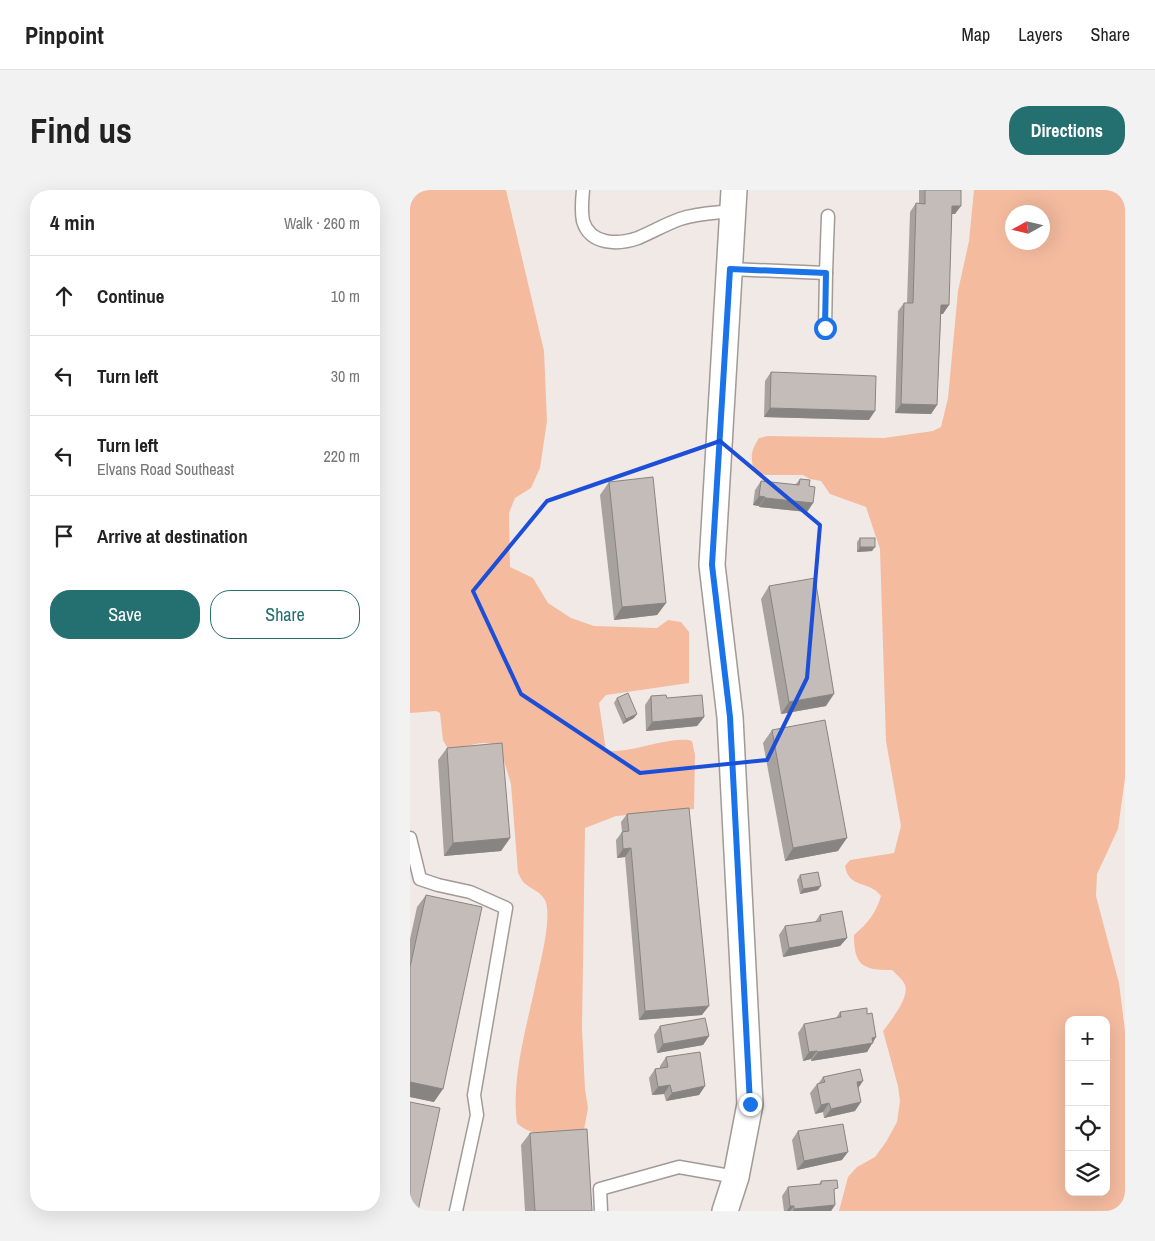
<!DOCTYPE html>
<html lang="en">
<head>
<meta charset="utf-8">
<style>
	:root { --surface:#fff; --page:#f2f2f2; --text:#222; --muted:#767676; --line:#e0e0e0; --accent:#246f6f }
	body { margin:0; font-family:"Archivo Narrow",sans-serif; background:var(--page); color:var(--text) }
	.controls { position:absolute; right:15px; bottom:15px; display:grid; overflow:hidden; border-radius:10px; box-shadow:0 5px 20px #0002 }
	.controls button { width:45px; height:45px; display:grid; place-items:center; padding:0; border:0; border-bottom:1px solid var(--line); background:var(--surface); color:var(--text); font:25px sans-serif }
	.compass { position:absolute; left:595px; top:15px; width:45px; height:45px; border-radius:50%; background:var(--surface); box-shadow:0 5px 20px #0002; rotate:262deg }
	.stop { position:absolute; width:15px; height:15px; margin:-11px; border:4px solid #1a73e8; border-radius:50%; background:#fff }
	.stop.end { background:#1a73e8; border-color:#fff; box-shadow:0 1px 5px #0008 }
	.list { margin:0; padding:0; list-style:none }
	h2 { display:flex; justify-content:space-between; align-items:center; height:65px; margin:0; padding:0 20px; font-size:21px }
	h2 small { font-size:16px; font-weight:400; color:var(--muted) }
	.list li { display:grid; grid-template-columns:32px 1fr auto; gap:15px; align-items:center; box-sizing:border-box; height:80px; padding:0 20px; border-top:1px solid var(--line) }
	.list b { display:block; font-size:19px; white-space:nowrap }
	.list p { margin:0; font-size:16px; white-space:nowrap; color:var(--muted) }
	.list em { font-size:16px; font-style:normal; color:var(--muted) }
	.actions { display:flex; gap:10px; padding:15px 20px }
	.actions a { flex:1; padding:11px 0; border:1px solid var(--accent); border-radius:20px; text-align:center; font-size:18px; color:var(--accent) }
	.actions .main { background:var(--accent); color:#fff }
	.icon { flex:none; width:28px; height:28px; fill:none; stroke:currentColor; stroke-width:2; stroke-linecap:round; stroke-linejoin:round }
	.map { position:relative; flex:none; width:715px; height:1021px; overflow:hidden; border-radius:20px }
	header { display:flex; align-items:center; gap:30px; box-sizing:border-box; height:70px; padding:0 25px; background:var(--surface); border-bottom:1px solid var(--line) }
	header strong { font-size:24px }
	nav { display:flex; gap:28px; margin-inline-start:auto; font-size:18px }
	.intro { display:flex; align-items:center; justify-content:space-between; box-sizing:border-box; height:120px; padding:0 30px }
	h1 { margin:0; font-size:35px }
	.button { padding:12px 22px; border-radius:20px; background:var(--accent); color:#fff; font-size:18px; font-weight:700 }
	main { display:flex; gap:30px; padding:0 30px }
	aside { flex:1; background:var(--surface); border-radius:20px; box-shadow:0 5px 20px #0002 }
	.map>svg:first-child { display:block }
	.green { fill:#f4bb9f; fill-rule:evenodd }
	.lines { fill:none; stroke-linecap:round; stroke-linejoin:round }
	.lane-casing { stroke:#a19a97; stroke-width:15 }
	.street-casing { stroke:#a19a97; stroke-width:28 }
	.lane { stroke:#fff; stroke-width:12 }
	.street { stroke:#fff; stroke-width:25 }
	.wall { fill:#a8a29f }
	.shaded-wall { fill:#888482 }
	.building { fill:#c3bcb9; stroke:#888482 }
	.route { stroke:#1a73e8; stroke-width:6 }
	.marked { fill:none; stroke:#1d4ed8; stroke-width:4; stroke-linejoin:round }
</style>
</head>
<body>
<header>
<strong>Pinpoint</strong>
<nav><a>Map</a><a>Layers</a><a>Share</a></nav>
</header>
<div class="intro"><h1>Find us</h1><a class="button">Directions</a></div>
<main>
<aside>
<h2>4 min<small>Walk · 260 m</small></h2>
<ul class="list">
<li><svg class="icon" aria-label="ahead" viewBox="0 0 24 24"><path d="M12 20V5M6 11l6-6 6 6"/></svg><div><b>Continue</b></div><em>10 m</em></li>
<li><svg class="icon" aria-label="left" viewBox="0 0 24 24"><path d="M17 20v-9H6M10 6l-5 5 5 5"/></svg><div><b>Turn left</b></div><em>30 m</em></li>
<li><svg class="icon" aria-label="left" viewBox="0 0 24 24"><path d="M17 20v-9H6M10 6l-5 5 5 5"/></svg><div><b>Turn left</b><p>Elvans Road Southeast</p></div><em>220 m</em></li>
<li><svg class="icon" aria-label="arrive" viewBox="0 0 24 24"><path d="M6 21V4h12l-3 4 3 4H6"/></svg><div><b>Arrive at destination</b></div></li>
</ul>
<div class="actions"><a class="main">Save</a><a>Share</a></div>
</aside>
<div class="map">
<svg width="715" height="1021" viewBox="0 0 715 1021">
	<rect width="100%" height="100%" fill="#f1e9e6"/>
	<g class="green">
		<path d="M 0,0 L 96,0 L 134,161 L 137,231 L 130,278 L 121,298 L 105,308 L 99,323 L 100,377 L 123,388 L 138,413 L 161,428 L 184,436 L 247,438 L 258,430 L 271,432 L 279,442 L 279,493 L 196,505 L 189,513 L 196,561 C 202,561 209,561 216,560 C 231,558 269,546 282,551 L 285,565 L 284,619 L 206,626 L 175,638 L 172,839 L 175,899 L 178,918 L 174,940 C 154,942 123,950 107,933 C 101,890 116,839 125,797 C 129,777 143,727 135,710 C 130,701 121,699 114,693 C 112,691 110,686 108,683 L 101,594 L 90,558 C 72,546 56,560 38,559 L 33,550 L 30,523 L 26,521 L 0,523 Z"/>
		<path d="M 564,0 L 715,0 L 715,588 L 708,639 L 687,684 L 686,706 L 709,793 L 715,841 L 715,1021 L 429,1021 L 438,987 L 447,977 L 465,967 L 476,952 L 487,932 L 490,911 L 488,896 L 473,841 C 480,832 500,807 495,795 C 493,790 486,784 482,780 C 453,780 444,776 444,745 C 458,733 466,723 471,706 C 459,690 439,699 435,676 L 440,670 L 484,663 L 491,636 L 476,551 L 470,359 L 456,317 L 420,304 L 411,291 L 400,289 L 393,285 L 355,285 L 344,280 C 340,266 341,261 349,248 L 358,246 L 474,248 L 523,241 L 531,237 L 538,208 L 548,101 L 559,51 ZM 602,22 L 632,22 L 632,52 L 602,52 ZM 659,830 L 696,830 L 696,1002 L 659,1002 Z"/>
	</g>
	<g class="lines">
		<defs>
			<g id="lane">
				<path d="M 173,0 C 172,10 171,21 173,31 C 180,55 208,55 228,48 C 242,42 256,34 270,29 C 287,23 305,23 323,21"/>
				<path d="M 320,79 L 416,83 L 415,139"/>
				<path d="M 416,83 L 418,26"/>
				<path d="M 0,648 L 10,689 L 28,695 L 60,702 L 96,718 L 64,905 L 67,925 L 46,1021"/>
				<path d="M 191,1021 L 190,999 L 269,977 L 326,987"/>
			</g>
			<path id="street" d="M 315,1021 L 326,987 L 340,914 L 320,527 L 302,375 L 324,0"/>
		</defs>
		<use href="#lane" class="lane-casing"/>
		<use href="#street" class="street-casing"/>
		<use href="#lane" class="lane"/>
		<use href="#street" class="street"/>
	</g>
	<g class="wall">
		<path d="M 509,0 L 551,0 L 545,24 L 542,24 L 533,124 L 531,124 L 527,215 L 521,224 L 485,223 L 488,121 L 494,113 L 497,113 L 500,22 L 506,13 L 509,13 Z"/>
		<path d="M 361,182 L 459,230 L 354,227 L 355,191 Z"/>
		<path d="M 390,289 L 399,296 L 403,313 L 397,322 L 349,317 L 349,316 L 343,315 L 345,300 L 351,291 L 385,295 Z"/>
		<path d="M 199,292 L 256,413 L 247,425 L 204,430 L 190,305 Z"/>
		<path d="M 450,348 L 462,361 L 447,362 L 447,352 Z"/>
		<path d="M 359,396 L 416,516 L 371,524 L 351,409 Z"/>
		<path d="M 241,506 L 257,508 L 294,527 L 287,536 L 236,541 L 235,515 Z"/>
		<path d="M 207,508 L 224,528 L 213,534 L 204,513 Z"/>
		<path d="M 362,540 L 428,661 L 375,671 L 353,553 Z"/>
		<path d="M 37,558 L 100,648 L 91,661 L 34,666 L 28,570 Z"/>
		<path d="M 217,624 L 292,825 L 229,830 L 215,667 L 207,668 L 206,650 L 212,642 L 211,632 Z"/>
		<path d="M 390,685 L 408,700 L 390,704 L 387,690 Z"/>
		<path d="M 16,705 L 24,912 L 0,907 L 0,749 L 7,717 Z"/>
		<path d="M 410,725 L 437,748 L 430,756 L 373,767 L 369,745 L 375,736 L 405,732 Z"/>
		<path d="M 430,822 L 457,824 L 466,847 L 457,862 L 401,871 L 401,869 L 393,871 L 388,843 L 394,834 L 426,828 Z"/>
		<path d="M 250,836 L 299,846 L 293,855 L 247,863 L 244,845 Z"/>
		<path d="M 256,867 L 295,896 L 289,905 L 256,911 L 254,904 L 242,905 L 239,888 L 245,879 L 250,878 L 250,876 Z"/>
		<path d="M 413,887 L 448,898 L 445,921 L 414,928 L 413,922 L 405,924 L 400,903 L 407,894 L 408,894 Z"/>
		<path d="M 388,941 L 432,970 L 387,980 L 382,950 Z"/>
		<path d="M 120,943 L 182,1021 L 115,1021 L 111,955 Z"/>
		<path d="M 411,991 L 424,1004 L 425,1015 L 421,1021 L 374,1021 L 372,1006 L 378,997 L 409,995 Z"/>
	</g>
	<g class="shaded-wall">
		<path d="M 542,16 L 551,16 L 545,24 L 536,24 Z"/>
		<path d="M 531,115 L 539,115 L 533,124 L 525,124 Z"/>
		<path d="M 491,214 L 527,215 L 521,224 L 485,223 Z"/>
		<path d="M 360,218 L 465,221 L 459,230 L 354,227 Z"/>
		<path d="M 349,306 L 355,307 L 349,316 L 343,315 Z"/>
		<path d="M 355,308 L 403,313 L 397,322 L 349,317 Z"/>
		<path d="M 450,357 L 465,357 L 462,361 L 447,362 Z"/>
		<path d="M 256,413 L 247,425 L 204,430 L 212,417 Z"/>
		<path d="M 424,504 L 416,516 L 371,524 L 379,512 Z"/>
		<path d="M 227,524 L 224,528 L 213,534 L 216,529 Z"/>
		<path d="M 294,527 L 287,536 L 236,541 L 242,532 Z"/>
		<path d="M 100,648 L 91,661 L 34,666 L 43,653 Z"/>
		<path d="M 437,648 L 428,661 L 375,671 L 383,658 Z"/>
		<path d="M 221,658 L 215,667 L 207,668 L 213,659 Z"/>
		<path d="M 411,696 L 408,700 L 390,704 L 393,699 Z"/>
		<path d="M 437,748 L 430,756 L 373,767 L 379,758 Z"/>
		<path d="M 299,816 L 292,825 L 229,830 L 235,821 Z"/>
		<path d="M 299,846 L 293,855 L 247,863 L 253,854 Z"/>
		<path d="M 466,847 L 457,862 L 401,871 L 408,862 Z"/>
		<path d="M 407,861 L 401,869 L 393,871 L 399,862 Z"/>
		<path d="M 453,891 L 447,900 L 447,892 Z"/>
		<path d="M 0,892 L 33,899 L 24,912 L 0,907 Z"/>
		<path d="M 260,895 L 254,904 L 242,905 L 248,897 Z"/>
		<path d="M 295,896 L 289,905 L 256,911 L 262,903 Z"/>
		<path d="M 451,912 L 445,921 L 414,928 L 421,919 Z"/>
		<path d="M 419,913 L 413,922 L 405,924 L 411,915 Z"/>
		<path d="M 438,962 L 432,970 L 387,980 L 394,971 Z"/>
		<path d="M 425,1015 L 421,1021 L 383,1021 L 384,1019 Z"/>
		<path d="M 380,1016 L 384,1016 L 380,1021 L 377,1021 Z"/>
	</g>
	<g class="building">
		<path d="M 515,0 L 551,0 L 551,16 L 542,16 L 539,115 L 531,115 L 527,215 L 491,214 L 494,113 L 503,113 L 506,13 L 515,14 Z"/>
		<path d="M 361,182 L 466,186 L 465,221 L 360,218 Z"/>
		<path d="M 243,287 L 256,413 L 212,417 L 199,292 Z"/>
		<path d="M 390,289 L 400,290 L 399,296 L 405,297 L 403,313 L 355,308 L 355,307 L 349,306 L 351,291 L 389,295 Z"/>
		<rect x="450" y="348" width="15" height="9"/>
		<path d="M 405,388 L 424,504 L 379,512 L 359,396 Z"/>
		<path d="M 218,503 L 227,524 L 216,529 L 207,508 Z"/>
		<path d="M 256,505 L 257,508 L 292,505 L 294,527 L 242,532 L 241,506 Z"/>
		<path d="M 415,530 L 437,648 L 383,658 L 362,540 Z"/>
		<path d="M 92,553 L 100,648 L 43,653 L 37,558 Z"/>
		<path d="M 279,618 L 299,816 L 235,821 L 221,658 L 213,659 L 212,642 L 219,641 L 217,624 Z"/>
		<path d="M 408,682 L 411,696 L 393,699 L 390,685 Z"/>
		<path d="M 16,705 L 72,717 L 33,899 L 0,892 L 0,777 Z"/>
		<path d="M 432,721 L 437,748 L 379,758 L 375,736 L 411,731 L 410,725 Z"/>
		<path d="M 457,818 L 457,824 L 462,823 L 466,847 L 462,848 L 463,853 L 408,862 L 407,861 L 399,862 L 394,834 L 431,827 L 430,822 Z"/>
		<path d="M 295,828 L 299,846 L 253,854 L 250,836 Z"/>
		<path d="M 290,862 L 295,896 L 262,903 L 260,895 L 248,897 L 245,879 L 258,877 L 256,867 Z"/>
		<path d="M 450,879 L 453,891 L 447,892 L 451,912 L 421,919 L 419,913 L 411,915 L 407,894 L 415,892 L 413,887 Z"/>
		<path d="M 0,912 L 30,918 L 8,1021 L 0,1021 Z"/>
		<path d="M 433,934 L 438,962 L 394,971 L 388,941 Z"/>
		<path d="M 177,939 L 182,1021 L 125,1021 L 120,943 Z"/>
		<path d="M 427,990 L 428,998 L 424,999 L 425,1015 L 384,1019 L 384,1016 L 380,1016 L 378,997 L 411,994 L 411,991 Z"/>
	</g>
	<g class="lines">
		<path class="route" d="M 340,914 L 320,527 L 302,375 L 320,79 L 416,83 L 415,138"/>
	</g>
	<path class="marked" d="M 310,251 L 410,335 L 397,488 L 357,570 L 230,583 L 111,504 L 63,401 L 137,311 Z"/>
</svg>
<div class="controls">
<button>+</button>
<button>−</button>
<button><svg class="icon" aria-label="locate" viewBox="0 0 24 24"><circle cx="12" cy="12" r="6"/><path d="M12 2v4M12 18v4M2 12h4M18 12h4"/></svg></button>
<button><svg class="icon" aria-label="layers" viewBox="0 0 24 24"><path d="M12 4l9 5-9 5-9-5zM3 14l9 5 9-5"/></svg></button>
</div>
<svg class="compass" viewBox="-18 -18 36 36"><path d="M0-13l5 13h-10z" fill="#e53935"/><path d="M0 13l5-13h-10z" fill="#767676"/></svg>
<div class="stop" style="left:415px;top:138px"></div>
<div class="stop end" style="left:340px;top:914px"></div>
</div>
</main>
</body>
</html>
